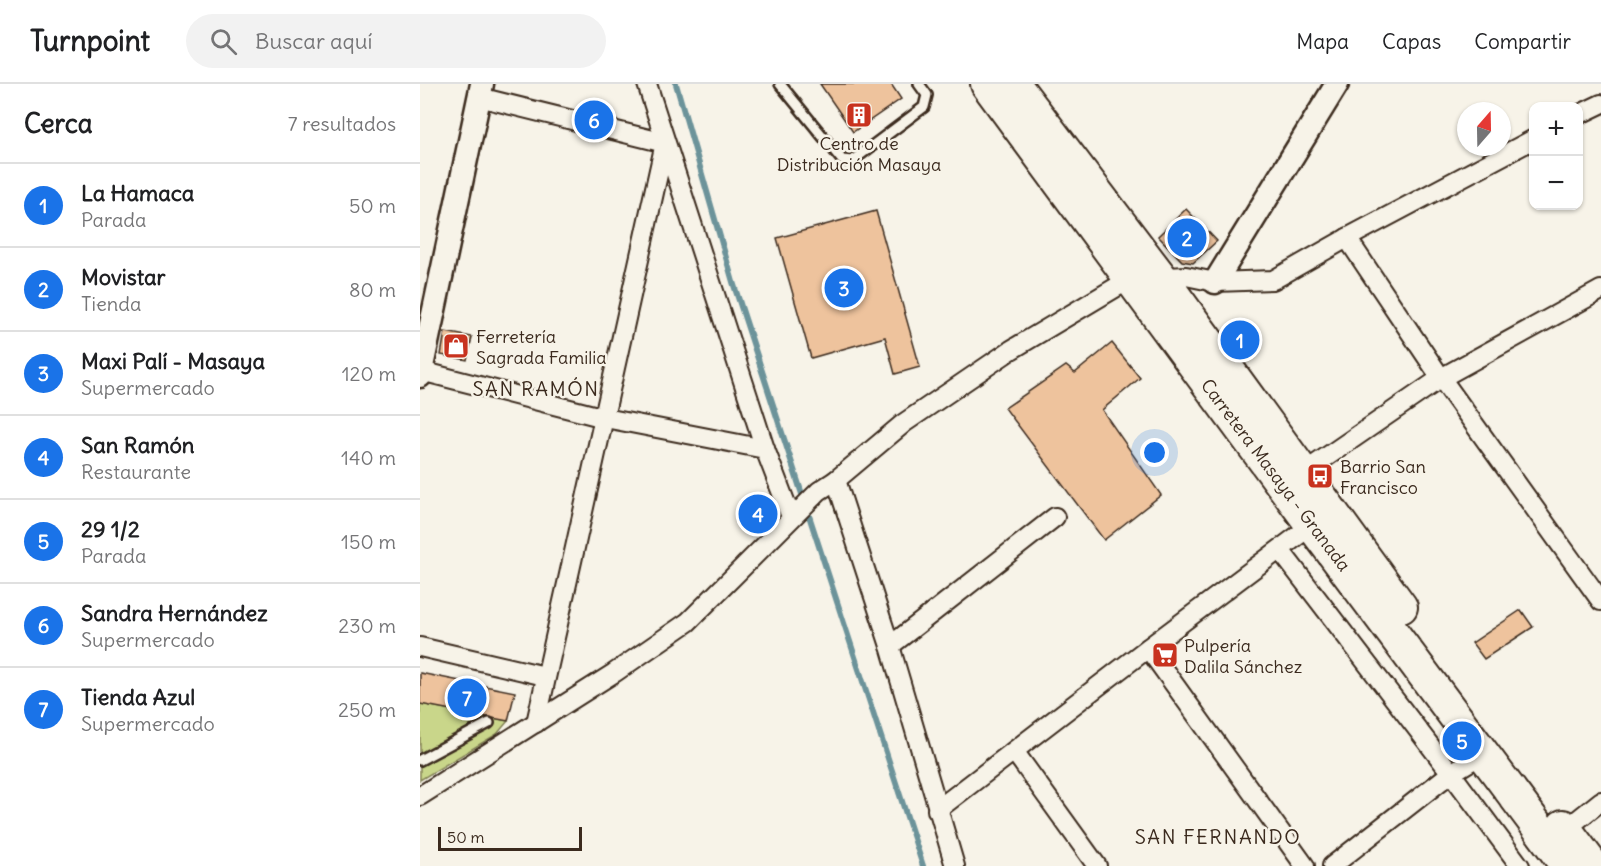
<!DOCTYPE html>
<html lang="es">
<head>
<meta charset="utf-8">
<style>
	:root { --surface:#fff; --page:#f2f2f2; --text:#202124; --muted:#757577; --line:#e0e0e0; --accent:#1a73e8 }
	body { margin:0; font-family:Delius,sans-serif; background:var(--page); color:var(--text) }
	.controls { position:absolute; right:18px; top:18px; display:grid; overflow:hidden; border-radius:12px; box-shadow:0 2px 4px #0004 }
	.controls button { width:54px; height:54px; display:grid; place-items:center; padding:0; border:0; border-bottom:2px solid var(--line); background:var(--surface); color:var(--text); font:30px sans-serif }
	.compass { position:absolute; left:1037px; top:18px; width:54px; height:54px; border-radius:50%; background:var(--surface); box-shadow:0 2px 4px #0004; rotate:20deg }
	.scale { position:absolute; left:18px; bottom:15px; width:144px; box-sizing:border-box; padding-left:6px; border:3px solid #3b2a1e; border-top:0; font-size:16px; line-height:21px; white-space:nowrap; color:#3b2a1e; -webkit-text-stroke:4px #f7f3e8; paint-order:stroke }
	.you { position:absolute; left:735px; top:369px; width:21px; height:21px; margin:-15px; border:4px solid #fff; border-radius:50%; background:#1a73e8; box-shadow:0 0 0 9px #1a73e833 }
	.badge { display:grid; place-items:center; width:39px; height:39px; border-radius:50%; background:var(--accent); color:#fff; font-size:20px; font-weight:700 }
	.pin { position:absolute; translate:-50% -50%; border:3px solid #fff; box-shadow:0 2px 6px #0006 }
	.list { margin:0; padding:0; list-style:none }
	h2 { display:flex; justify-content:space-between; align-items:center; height:78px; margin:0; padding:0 24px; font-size:26px }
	h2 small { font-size:20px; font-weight:400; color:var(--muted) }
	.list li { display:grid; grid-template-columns:39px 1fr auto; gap:18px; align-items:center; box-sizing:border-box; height:84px; padding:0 24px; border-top:2px solid var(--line) }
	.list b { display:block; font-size:22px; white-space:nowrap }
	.list p { margin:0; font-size:20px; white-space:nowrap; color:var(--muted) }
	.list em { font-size:20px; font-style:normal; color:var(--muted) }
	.icon { flex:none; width:33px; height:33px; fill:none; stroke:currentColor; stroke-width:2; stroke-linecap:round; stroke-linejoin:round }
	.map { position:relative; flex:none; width:1181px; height:782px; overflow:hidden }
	header { display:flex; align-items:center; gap:36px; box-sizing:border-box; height:84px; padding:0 30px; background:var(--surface); border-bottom:2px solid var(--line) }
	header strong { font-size:28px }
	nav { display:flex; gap:33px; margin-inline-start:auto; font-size:21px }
	.search { width:420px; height:54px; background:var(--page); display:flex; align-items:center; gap:15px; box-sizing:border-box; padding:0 21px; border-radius:33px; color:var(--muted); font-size:22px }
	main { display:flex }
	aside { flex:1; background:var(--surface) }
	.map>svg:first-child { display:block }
	.green { fill:#c9d68a; stroke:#828054; stroke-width:1.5 }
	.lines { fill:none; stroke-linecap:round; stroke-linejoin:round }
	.stream { stroke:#6c939a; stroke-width:6 }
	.building { fill:#eec39d; stroke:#3b2a1e; stroke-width:1.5 }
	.service-casing { stroke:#3b2a1e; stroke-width:14 }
	.minor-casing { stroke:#3b2a1e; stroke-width:22 }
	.tertiary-casing { stroke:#3b2a1e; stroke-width:27 }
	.trunk-casing { stroke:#3b2a1e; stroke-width:36 }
	.service { stroke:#f7f3e8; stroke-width:9 }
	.minor { stroke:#f7f3e8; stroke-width:18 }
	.tertiary { stroke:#f7f3e8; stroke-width:22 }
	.trunk { stroke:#f7f3e8; stroke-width:32 }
	.labels { text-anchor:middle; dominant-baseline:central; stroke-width:5; stroke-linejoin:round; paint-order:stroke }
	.poi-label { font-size:18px; fill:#3b2a1e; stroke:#f7f3e8; text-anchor:start }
	.street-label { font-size:18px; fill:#3b2a1e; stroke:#f7f3e8 }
	.neighbourhood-label { font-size:20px; letter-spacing:1.5px; fill:#3b2a1e; stroke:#f7f3e8 }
</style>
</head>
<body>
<header>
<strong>Turnpoint</strong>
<div class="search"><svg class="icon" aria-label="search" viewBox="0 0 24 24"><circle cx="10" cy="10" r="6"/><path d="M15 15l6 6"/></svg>Buscar aquí</div>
<nav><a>Mapa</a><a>Capas</a><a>Compartir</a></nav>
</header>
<main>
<aside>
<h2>Cerca<small>7 resultados</small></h2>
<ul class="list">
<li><span class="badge">1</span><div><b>La Hamaca</b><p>Parada</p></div><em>50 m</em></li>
<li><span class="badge">2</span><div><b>Movistar</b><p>Tienda</p></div><em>80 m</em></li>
<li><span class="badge">3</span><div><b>Maxi Palí - Masaya</b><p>Supermercado</p></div><em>120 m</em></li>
<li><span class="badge">4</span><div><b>San Ramón</b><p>Restaurante</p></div><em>140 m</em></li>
<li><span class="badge">5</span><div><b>29 1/2</b><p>Parada</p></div><em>150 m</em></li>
<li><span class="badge">6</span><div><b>Sandra Hernández</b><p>Supermercado</p></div><em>230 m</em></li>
<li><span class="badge">7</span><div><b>Tienda Azul</b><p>Supermercado</p></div><em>250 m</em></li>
</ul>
</aside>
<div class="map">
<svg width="1181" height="782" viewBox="0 0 1181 782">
	<rect width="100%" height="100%" fill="#f7f3e8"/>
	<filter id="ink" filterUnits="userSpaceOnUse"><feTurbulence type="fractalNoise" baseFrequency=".0167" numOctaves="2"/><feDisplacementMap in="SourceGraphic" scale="12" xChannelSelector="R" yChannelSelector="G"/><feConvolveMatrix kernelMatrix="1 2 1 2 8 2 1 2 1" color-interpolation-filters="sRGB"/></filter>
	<g filter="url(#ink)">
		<path class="green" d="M 0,620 L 88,637 L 77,650 L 0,696 Z"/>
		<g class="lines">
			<path class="stream" d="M 256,0 L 313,198 L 503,782"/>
		</g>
		<g class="building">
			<path d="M 400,0 L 471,0 L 481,15 L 433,48 Z"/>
			<path d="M 766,125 L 797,157 L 773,179 L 762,177 L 738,152 Z"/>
			<path d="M 456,127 L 500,283 L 475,290 L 465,253 L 391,274 L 357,154 Z"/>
			<path d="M 25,248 L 52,253 L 47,276 L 21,271 Z"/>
			<path d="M 692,259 L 720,294 L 682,326 L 741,411 L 684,456 L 585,324 L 646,282 L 655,289 Z"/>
			<path d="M 1101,526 L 1113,543 L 1064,575 L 1052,559 Z"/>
			<path d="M 0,589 L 95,608 L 88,637 L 0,620 Z"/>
		</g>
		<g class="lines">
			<defs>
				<g id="service">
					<path d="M 360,0 L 422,76 L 432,77 L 504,23 L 507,11 L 499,0"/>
					<path d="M 0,676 L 69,639"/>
				</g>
				<g id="minor">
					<path d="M 227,0 L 345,365"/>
					<path d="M 59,13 L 245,59"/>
					<path d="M 1158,31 L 1181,20"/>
					<path d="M 927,154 L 1021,294 L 1181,517"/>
					<path d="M 1,287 L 185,334 L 345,365 L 371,433"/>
					<path d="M 883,389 L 1021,294 L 1181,206"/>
					<path d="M 416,396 L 470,562 L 535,782"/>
					<path d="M 860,466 L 1031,689 L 1100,782"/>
					<path d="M 470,562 L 635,433"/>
					<path d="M 0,563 L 125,592"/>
					<path d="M 728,564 L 885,782"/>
					<path d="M 116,639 L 245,59"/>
					<path d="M 594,667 L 677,782"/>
					<path d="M 0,712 L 194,589 L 268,538 L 399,407 L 416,396 L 484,339 L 591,266 L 710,195 L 766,192 L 795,198 L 853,196 L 927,154 L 1114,55"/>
					<path d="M 517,726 L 728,564 L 892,441"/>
					<path d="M 1146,745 L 1181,717"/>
					<path d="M 912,782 L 1031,689 L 1064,669"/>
				</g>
				<g id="tertiary">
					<path d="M 795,198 L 917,0"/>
					<path d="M 0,292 L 62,0"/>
				</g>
				<g id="trunk">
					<path d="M 567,0 L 892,441 L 1147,782"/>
					<path d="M 594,0 L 740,192 L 981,523"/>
					<path d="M 1143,742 L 1173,782"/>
				</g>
			</defs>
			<use href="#service" class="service-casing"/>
			<use href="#minor" class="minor-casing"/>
			<use href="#tertiary" class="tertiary-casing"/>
			<use href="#trunk" class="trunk-casing"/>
			<use href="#service" class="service"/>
			<use href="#minor" class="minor"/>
			<use href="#tertiary" class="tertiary"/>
			<use href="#trunk" class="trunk"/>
		</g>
	</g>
	<defs>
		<symbol id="building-square" viewBox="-11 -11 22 22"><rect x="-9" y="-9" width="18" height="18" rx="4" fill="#c8321e" stroke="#f7f3e8"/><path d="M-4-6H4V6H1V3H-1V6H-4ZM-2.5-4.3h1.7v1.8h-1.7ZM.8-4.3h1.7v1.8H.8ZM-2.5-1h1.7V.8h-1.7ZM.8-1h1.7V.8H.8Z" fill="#fff"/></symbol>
		<symbol id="shop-square" viewBox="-11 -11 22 22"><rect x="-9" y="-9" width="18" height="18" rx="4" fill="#c8321e" stroke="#f7f3e8"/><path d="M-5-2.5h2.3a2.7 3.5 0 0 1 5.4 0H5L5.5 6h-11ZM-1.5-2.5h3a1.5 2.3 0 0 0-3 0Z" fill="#fff"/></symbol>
		<symbol id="bus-square" viewBox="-11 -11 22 22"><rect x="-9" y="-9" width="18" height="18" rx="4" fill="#c8321e" stroke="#f7f3e8"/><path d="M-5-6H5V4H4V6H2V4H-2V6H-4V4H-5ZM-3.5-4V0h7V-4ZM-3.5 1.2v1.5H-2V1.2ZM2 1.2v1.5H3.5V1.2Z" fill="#fff"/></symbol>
		<symbol id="supermarket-square" viewBox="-11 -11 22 22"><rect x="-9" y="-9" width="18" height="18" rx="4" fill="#c8321e" stroke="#f7f3e8"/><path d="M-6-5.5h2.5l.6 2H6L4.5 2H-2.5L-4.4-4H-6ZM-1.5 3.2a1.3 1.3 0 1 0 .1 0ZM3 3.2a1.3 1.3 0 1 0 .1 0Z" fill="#fff"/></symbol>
	</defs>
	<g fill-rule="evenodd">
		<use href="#building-square" x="424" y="16" width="30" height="30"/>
		<use href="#shop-square" x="21" y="247" width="30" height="30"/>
		<use href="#bus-square" x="885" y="377" width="30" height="30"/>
		<use href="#supermarket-square" x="730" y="556" width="30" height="30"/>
	</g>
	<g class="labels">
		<g class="poi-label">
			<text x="439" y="59" text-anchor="middle">Centro de<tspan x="439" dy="21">Distribución Masaya</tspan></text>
			<text x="56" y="252">Ferretería<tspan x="56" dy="21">Sagrada Familia</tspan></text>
			<text x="920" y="382">Barrio San<tspan x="920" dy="21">Francisco</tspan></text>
			<text x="764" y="561">Pulpería<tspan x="764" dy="21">Dalila Sánchez</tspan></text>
		</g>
		<g class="street-label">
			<text transform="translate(856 391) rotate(53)">Carretera Masaya - Granada</text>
		</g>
		<g class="neighbourhood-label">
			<text x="116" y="304">SAN RAMÓN</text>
			<text x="798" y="752">SAN FERNANDO</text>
		</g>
	</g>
</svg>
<div class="controls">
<button>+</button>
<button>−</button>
</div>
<svg class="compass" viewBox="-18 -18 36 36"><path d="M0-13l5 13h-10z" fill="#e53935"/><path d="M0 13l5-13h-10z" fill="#757577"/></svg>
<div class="scale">50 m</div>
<div class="you"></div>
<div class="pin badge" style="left:820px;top:256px">1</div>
<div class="pin badge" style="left:767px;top:154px">2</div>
<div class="pin badge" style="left:424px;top:204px">3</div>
<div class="pin badge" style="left:338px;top:430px">4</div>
<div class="pin badge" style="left:1042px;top:657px">5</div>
<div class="pin badge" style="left:174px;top:36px">6</div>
<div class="pin badge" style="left:47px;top:614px">7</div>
</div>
</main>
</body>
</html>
